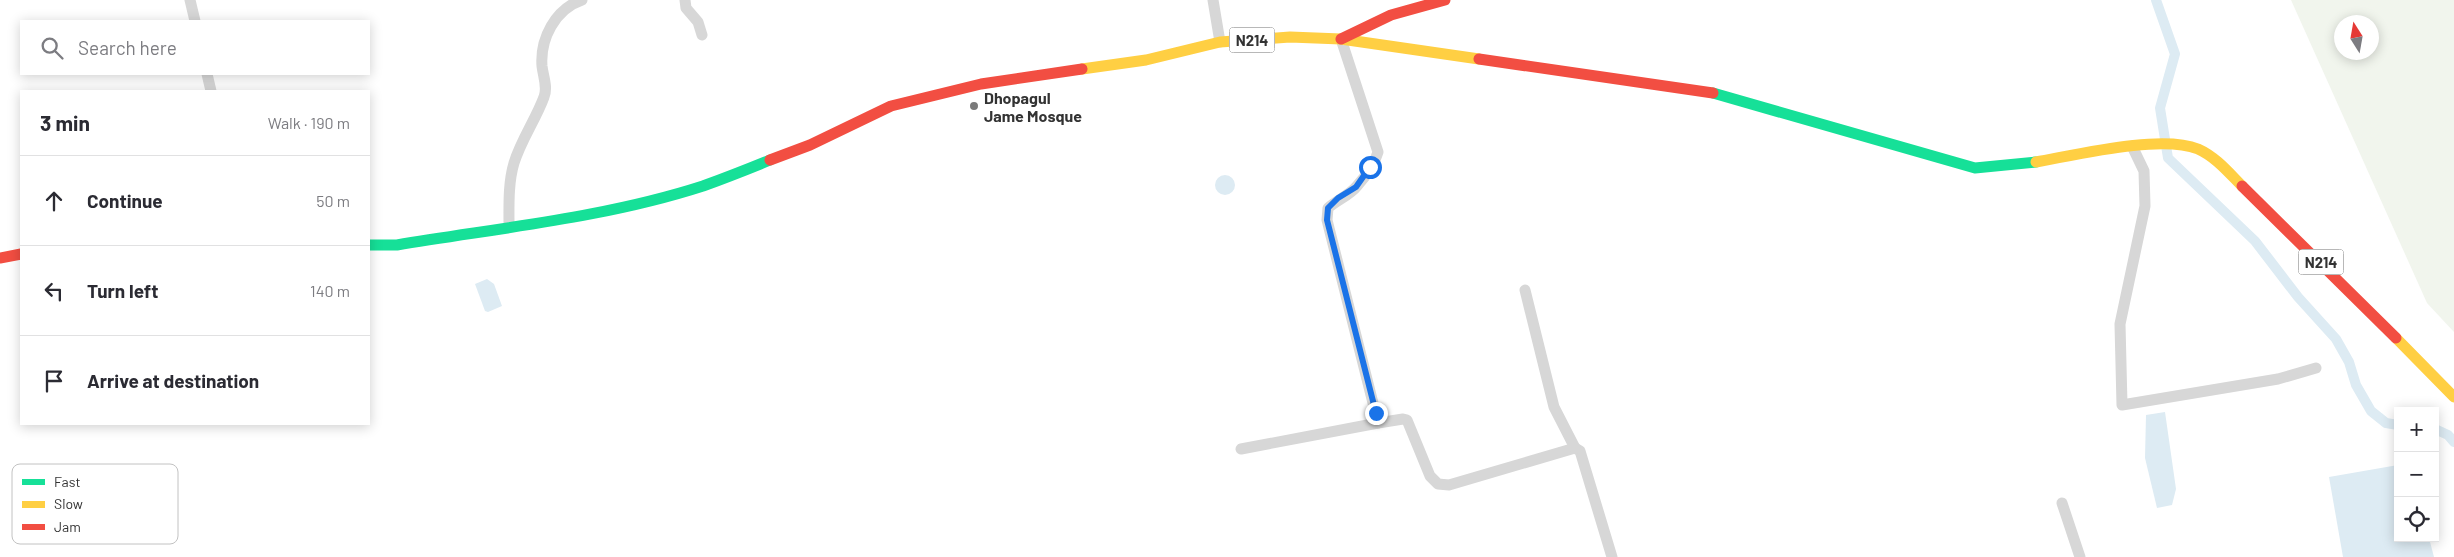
<!DOCTYPE html>
<html lang="en">
<head>
<meta charset="utf-8">
<style>
	:root { --surface:#fff; --page:#f7f7f7; --text:#2b2b33; --muted:#7c7c81; --line:#e1e1e2 }
	body { margin:0; font-family:Barlow,sans-serif; background:var(--page); color:var(--text) }
	.controls { position:absolute; right:15px; bottom:15px; display:grid; overflow:hidden; border-radius:0px; box-shadow:0 2px 12px #0003 }
	.controls button { width:45px; height:45px; display:grid; place-items:center; padding:0; border:0; border-bottom:1px solid var(--line); background:var(--surface); color:var(--text); font:25px sans-serif }
	.compass { position:absolute; left:2334px; top:15px; width:45px; height:45px; border-radius:50%; background:var(--surface); box-shadow:0 2px 12px #0003; rotate:349deg }
	.stop { position:absolute; width:15px; height:15px; margin:-11px; border:4px solid #1a73e8; border-radius:50%; background:#fff }
	.stop.end { background:#1a73e8; border-color:#fff; box-shadow:0 1px 5px #0008 }
	.list { margin:0; padding:0; list-style:none }
	h2 { display:flex; justify-content:space-between; align-items:center; height:65px; margin:0; padding:0 20px; font-size:21px }
	h2 small { font-size:16px; font-weight:400; color:var(--muted) }
	.list li { display:grid; grid-template-columns:32px 1fr auto; gap:15px; align-items:center; box-sizing:border-box; height:90px; padding:0 20px; border-top:1px solid var(--line) }
	.list b { display:block; font-size:19px; white-space:nowrap }
	.list em { font-size:16px; font-style:normal; color:var(--muted) }
	.icon { flex:none; width:28px; height:28px; fill:none; stroke:currentColor; stroke-width:2; stroke-linecap:round; stroke-linejoin:round }
	.map { position:relative; flex:none; width:2454px; height:557px; overflow:hidden }
	.search { position:absolute; background:var(--surface); box-shadow:0 2px 12px #0003; left:20px; top:20px; width:350px; height:55px; display:flex; align-items:center; gap:12px; box-sizing:border-box; padding:0 18px; border-radius:0px; color:var(--muted); font-size:19px }
	.panel { position:absolute; background:var(--surface); box-shadow:0 2px 12px #0003; left:20px; top:90px; width:350px; height:335px; border-radius:0px }
	.map>svg:first-child { display:block }
	.green { fill:#f1f5ed; fill-rule:evenodd }
	.water { fill:#ddebf3 }
	.lines { fill:none; stroke-linecap:round; stroke-linejoin:round }
	.canal { stroke:#ddebf3; stroke-width:10 }
	.street { stroke:#d7d7d7; stroke-width:11 }
	.fast { stroke:#16e098; stroke-width:11 }
	.slow { stroke:#ffcf43; stroke-width:11 }
	.jam { stroke:#f24e42; stroke-width:11 }
	.route { stroke:#1a73e8; stroke-width:6 }
	.poi-dot { fill:#7a7a7a; stroke:#fff; stroke-width:2 }
	.labels { text-anchor:middle; dominant-baseline:central; stroke-width:5; stroke-linejoin:round; paint-order:stroke }
	.shield { fill:#fff; stroke:#707070; stroke-width:1 }
	.shield-label { font-size:15px; font-weight:bold; fill:#333 }
	.poi-label { font-size:16px; font-weight:bold; fill:#333; stroke:#fff; text-anchor:start }
	.key { fill:#fff; stroke:#c2c2c2; stroke-width:1 }
	.key-label { font-size:14px; fill:#333 }
</style>
</head>
<body>
<div class="map">
<svg width="2454" height="557" viewBox="0 0 2454 557">
	<rect width="100%" height="100%" fill="#fff"/>
	<path class="green" d="M 2291,0 L 2454,0 L 2454,332 L 2427,303 ZM 2342,22 L 2372,22 L 2372,52 L 2342,52 Z"/>
	<g class="water">
		<circle cx="1225" cy="185" r="10"/>
		<path d="M 487,279 L 494,284 L 502,306 L 488,312 L 485,311 L 475,284 Z"/>
		<path d="M 2165,412 L 2176,489 L 2172,505 L 2157,508 L 2145,458 L 2146,415 Z"/>
		<path d="M 2398,465 L 2398,538 L 2429,538 L 2434,557 L 2343,557 L 2329,477 Z"/>
	</g>
	<g class="lines">
		<g class="canal">
			<path d="M 2156,0 L 2175,54 L 2160,108 L 2168,158 L 2255,241 L 2298,297 L 2336,339 L 2349,362 L 2356,385 L 2371,411 L 2386,423 L 2398,425"/>
			<path d="M 2435,429 L 2448,435 L 2454,442"/>
		</g>
		<g class="street">
			<path d="M 190,0 L 195,21"/>
			<path d="M 685,0 L 686,8 L 698,22 L 702,35"/>
			<path d="M 1213,0 L 1220,42"/>
			<path d="M 1341,39 L 1378,152 C 1375,163 1365,177 1357,186 C 1350,195 1337,200 1328,208 L 1327,220 L 1378,423 L 1403,419 L 1407,420 L 1430,476 L 1438,484 L 1449,485 L 1575,448 L 1580,451 L 1612,557"/>
			<path d="M 207,74 L 211,91"/>
			<path d="M 2132,146 L 2144,171 L 2145,206 L 2120,324 L 2122,405 L 2278,379 L 2316,368"/>
			<path d="M 509,227 C 509,206 508,183 514,163 C 521,140 536,119 544,97 C 548,87 543,76 542,66 C 540,39 555,9 582,0"/>
			<path d="M 1525,290 L 1554,407 L 1575,448"/>
			<path d="M 1241,449 L 1378,423"/>
			<path d="M 2062,503 L 2080,557"/>
		</g>
		<g class="fast">
			<path d="M 1713,93 L 1975,168 L 2036,162"/>
			<path d="M 369,245 L 397,245 C 498,228 604,218 703,186 C 725,178 748,169 770,160"/>
		</g>
		<g class="slow">
			<path d="M 1082,69 L 1146,60 L 1220,42 L 1290,37 L 1341,39 L 1479,59"/>
			<path d="M 2036,162 C 2076,155 2161,134 2198,149 C 2216,157 2229,173 2242,186"/>
			<path d="M 2396,338 L 2454,397"/>
		</g>
		<g class="jam">
			<path d="M 1341,39 L 1391,15 L 1445,0"/>
			<path d="M 1479,59 L 1713,93"/>
			<path d="M 770,160 L 810,145 L 891,106 L 981,84 L 1082,69"/>
			<path d="M 2242,186 L 2396,338"/>
			<path d="M 0,258 L 21,254"/>
		</g>
	</g>
	<g class="lines">
		<path class="route" d="M 1370,167 L 1356,187 L 1338,198 L 1328,208 L 1327,220 L 1376,413"/>
	</g>
	<circle class="poi-dot" cx="974" cy="106" r="5"/>
	<g class="labels">
		<g class="shield">
			<rect x="1229.5" y="27.5" width="45" height="25" rx="4"/>
			<rect x="2298.5" y="249.5" width="45" height="25" rx="4"/>
		</g>
		<g class="shield-label">
			<text x="1252" y="40">N214</text>
			<text x="2321" y="262">N214</text>
		</g>
		<g class="poi-label">
			<text x="984" y="97">Dhopagul<tspan x="984" dy="18">Jame Mosque</tspan></text>
		</g>
	</g>
	<rect x="12" y="464" width="166" height="80" rx="8" class="key"/>
	<rect x="22" y="479" width="23" height="6" fill="#16e098"/>
	<rect x="22" y="501" width="23" height="7" fill="#ffcf43"/>
	<rect x="22" y="524" width="23" height="6" fill="#f24e42"/>
	<g class="key-label">
		<text x="54" y="487">Fast</text>
		<text x="54" y="509">Slow</text>
		<text x="54" y="532">Jam</text>
	</g>
</svg>
<div class="controls">
<button>+</button>
<button>−</button>
<button><svg class="icon" aria-label="locate" viewBox="0 0 24 24"><circle cx="12" cy="12" r="6"/><path d="M12 2v4M12 18v4M2 12h4M18 12h4"/></svg></button>
</div>
<svg class="compass" viewBox="-18 -18 36 36"><path d="M0-13l5 13h-10z" fill="#e53935"/><path d="M0 13l5-13h-10z" fill="#7c7c81"/></svg>
<div class="stop" style="left:1370px;top:167px"></div>
<div class="stop end" style="left:1376px;top:413px"></div>
<div class="search"><svg class="icon" aria-label="search" viewBox="0 0 24 24"><circle cx="10" cy="10" r="6"/><path d="M15 15l6 6"/></svg>Search here</div>
<section class="panel">
<h2>3 min<small>Walk · 190 m</small></h2>
<ul class="list">
<li><svg class="icon" aria-label="ahead" viewBox="0 0 24 24"><path d="M12 20V5M6 11l6-6 6 6"/></svg><div><b>Continue</b></div><em>50 m</em></li>
<li><svg class="icon" aria-label="left" viewBox="0 0 24 24"><path d="M17 20v-9H6M10 6l-5 5 5 5"/></svg><div><b>Turn left</b></div><em>140 m</em></li>
<li><svg class="icon" aria-label="arrive" viewBox="0 0 24 24"><path d="M6 21V4h12l-3 4 3 4H6"/></svg><div><b>Arrive at destination</b></div></li>
</ul>
</section>
</div>
</body>
</html>
